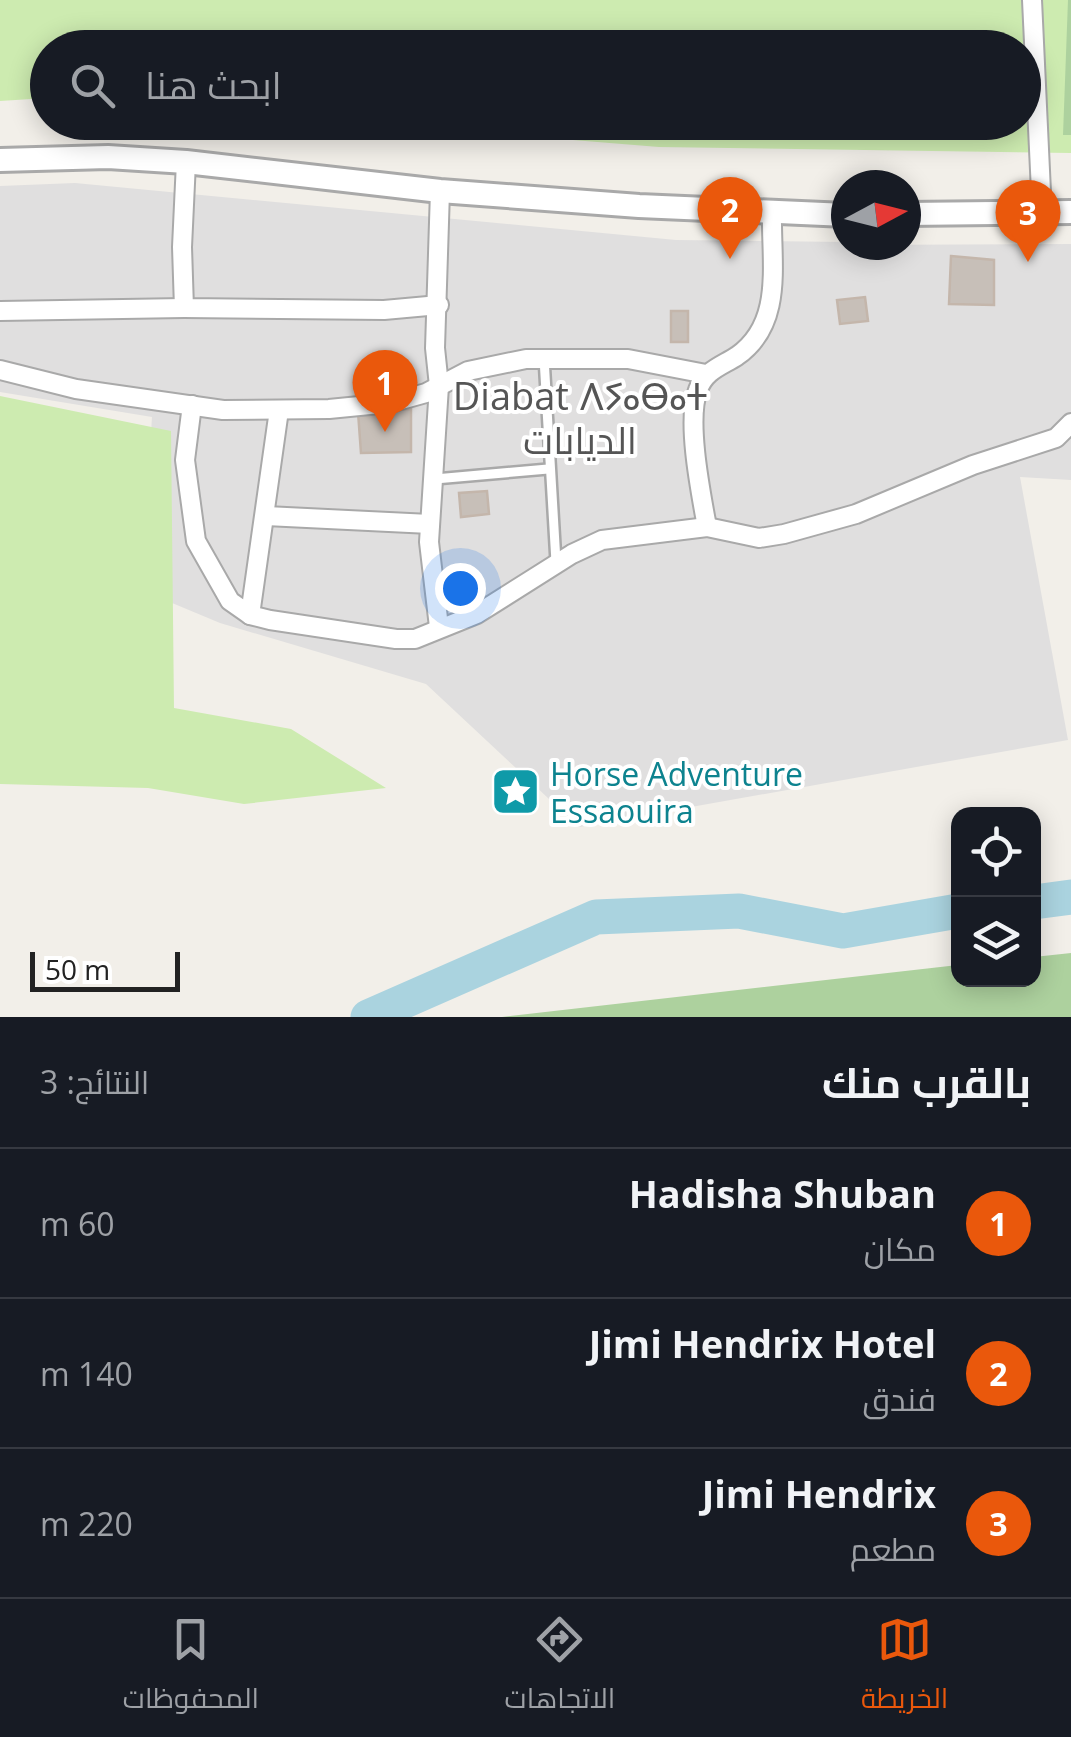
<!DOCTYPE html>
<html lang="ar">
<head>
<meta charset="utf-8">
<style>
	:root { --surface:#171b24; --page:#20242c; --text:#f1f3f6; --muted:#9ea1a6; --line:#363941; --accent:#ea580c }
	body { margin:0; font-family:"Open Sans",Cairo,"Noto Sans Tifinagh",sans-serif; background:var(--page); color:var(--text); direction:rtl }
	.controls { position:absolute; right:30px; bottom:30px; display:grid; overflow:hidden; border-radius:20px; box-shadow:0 5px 25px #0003 }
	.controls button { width:90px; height:90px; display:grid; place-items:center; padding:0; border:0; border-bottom:2px solid var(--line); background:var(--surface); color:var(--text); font:50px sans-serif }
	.compass { position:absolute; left:831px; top:170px; width:90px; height:90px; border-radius:50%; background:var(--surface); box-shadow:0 5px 25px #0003; rotate:83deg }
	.scale { position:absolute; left:30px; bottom:25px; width:150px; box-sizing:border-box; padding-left:10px; border:5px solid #222; border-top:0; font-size:28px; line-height:35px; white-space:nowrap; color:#222; -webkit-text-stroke:8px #fff; paint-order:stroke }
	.you { position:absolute; left:460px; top:588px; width:35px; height:35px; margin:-25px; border:8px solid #fff; border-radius:50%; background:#1a73e8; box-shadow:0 0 0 15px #1a73e833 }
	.badge { display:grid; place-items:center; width:65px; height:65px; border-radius:50%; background:var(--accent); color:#fff; font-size:32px; font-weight:700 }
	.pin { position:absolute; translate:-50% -82px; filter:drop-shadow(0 2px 5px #0008) }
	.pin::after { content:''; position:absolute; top:52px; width:35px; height:30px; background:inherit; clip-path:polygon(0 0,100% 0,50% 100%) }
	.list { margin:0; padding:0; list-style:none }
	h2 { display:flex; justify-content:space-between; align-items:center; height:130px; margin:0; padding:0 40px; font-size:42px }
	h2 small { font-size:32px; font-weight:400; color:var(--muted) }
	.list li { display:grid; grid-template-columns:65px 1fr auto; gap:30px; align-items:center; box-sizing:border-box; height:150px; padding:0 40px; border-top:2px solid var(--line) }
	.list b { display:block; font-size:38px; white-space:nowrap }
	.list p { margin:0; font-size:32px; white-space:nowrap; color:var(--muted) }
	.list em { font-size:32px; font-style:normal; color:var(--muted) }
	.icon { flex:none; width:55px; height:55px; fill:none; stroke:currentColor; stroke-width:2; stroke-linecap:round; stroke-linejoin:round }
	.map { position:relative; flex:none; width:1071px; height:1017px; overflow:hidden; direction:ltr }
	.search { position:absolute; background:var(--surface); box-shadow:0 5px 25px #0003; left:30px; right:30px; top:30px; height:110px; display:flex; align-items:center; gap:25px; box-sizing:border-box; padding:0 35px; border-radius:55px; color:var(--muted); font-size:38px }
	.sheet { height:580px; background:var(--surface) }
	nav { display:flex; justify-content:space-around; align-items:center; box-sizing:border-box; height:140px; border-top:2px solid var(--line); background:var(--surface); font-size:28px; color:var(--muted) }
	nav a { display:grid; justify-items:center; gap:5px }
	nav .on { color:var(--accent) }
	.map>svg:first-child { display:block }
	.residential { fill:#e0dfdf }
	.grass { fill:#cdebb0 }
	.forest { fill:#add19e }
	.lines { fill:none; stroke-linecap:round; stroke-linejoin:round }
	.river { stroke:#aad3df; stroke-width:35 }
	.building { fill:#c7bfb8; stroke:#c4b6ab; stroke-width:2.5 }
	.service-casing { stroke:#a9a9a9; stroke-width:14 }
	.minor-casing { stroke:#a9a9a9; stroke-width:22 }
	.tertiary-casing { stroke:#a9a9a9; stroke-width:28 }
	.service { stroke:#fff; stroke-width:9 }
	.minor { stroke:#fff; stroke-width:18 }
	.tertiary { stroke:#fff; stroke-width:22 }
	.labels { text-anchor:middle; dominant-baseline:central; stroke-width:8; stroke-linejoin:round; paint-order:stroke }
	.culture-label { font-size:32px; fill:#0d838f; stroke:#fff; text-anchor:start }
	.quarter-label { font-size:38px; fill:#555; stroke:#fff }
</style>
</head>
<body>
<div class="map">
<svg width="1071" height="1017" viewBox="0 0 1071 1017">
	<rect width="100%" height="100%" fill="#f2efe9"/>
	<path class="residential" d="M 75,183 L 676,240 L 846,242 L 846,245 L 1071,244 L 1071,480 L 1020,477 L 1068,740 L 579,827 L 426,684 L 220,623 L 141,590 L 152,417 L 0,392 L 0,186 Z"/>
	<g class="grass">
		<path d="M 0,0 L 1071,0 L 1071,153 L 659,147 L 365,123 L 1024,122 L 1024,48 L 48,48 L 47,98 L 0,101 Z"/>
		<path d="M 0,396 L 171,431 L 174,708 L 291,729 L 386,788 L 244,804 L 148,788 L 0,784 Z"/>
	</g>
	<g class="forest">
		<path d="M 1068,0 L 1071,0 L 1071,135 L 1063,135 Z"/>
		<path d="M 1071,953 L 1071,1017 L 502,1017 L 958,965 L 958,979 L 1034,979 L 1034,957 Z"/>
	</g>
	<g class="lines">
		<g class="river">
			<path d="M 1034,902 L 1071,897"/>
			<path d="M 368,1017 L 596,917 L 739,911 L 843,931 L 958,911"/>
		</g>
	</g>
	<g class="building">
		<path d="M 951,256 L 994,260 L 994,305 L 949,304 Z"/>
		<path d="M 865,297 L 868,321 L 840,324 L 837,300 Z"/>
		<rect x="671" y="311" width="17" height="31"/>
		<path d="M 411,409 L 411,452 L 361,453 L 358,412 Z"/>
		<path d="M 487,491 L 489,514 L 461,517 L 459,493 Z"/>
	</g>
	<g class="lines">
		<defs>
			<g id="service">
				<path d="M 544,358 L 556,562"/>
				<path d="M 435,479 L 548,469"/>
			</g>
			<g id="minor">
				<path d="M 1032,0 L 1042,213"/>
				<path d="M 186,162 L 182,247 L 184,308 L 384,310 L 439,305"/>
				<path d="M 0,311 L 184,308"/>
				<path d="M 0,370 L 76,389 L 223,410 L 329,409 L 390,403 L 426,393 L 468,371 L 526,359 L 628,359 L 706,374"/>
				<path d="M 192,405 L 185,460 L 196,541 L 230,601 L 250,615 L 270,620 L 396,639 L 415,639 L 477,614 L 572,554 L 602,540 L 707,527 L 759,538 L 784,534 L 856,514 L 973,465 L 1056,438 L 1071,423"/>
				<path d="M 266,516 L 430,524"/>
				<path d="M 707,527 C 701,494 686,420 698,390 C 705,370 722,366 737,356 C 784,323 771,264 772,214"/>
				<path d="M 250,615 L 279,410"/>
				<path d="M 439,627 L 429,542 L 439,386 L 435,348 L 440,191"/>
			</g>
			<g id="tertiary">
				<path d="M 0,160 L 108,157 L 186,162 L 440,191 L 639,206 L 846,215"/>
				<path d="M 906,214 L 1071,212"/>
			</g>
		</defs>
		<use href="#service" class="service-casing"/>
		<use href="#minor" class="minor-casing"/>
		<use href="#tertiary" class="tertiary-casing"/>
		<use href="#service" class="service"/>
		<use href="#minor" class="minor"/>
		<use href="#tertiary" class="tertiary"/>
	</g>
	<defs>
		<symbol id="sight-square" viewBox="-11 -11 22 22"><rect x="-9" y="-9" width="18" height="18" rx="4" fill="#0f9aa8" stroke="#fff"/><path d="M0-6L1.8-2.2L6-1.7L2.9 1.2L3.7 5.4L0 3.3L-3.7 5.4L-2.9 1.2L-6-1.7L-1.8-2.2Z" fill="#fff"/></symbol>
	</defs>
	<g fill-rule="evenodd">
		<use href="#sight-square" x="488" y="764" width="55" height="55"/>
	</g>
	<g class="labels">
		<g class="culture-label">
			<text x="550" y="773">Horse Adventure<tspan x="550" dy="37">Essaouira</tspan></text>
		</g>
		<g class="quarter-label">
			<text x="580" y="395">Diabat ⴷⵢⴰⴱⴰⵜ<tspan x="580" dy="44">الديابات</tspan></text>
		</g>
	</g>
</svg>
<div class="controls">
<button><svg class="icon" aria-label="locate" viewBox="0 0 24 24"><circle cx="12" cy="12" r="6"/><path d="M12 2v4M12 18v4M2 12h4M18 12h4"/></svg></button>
<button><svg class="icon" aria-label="layers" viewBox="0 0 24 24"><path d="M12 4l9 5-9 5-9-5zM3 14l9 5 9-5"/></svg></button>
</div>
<svg class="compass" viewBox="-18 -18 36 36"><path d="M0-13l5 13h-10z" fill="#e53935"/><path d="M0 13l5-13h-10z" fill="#9ea1a6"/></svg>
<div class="scale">50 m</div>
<div class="you"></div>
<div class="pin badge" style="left:385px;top:432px">1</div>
<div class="pin badge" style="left:730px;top:259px">2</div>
<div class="pin badge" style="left:1028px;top:262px">3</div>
<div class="search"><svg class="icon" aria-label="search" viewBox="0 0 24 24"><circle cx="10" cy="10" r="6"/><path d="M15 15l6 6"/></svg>ابحث هنا</div>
</div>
<section class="sheet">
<h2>بالقرب منك<small>النتائج: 3</small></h2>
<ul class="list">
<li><span class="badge">1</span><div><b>Hadisha Shuban</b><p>مكان</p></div><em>60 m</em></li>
<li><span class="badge">2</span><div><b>Jimi Hendrix Hotel</b><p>فندق</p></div><em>140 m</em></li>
<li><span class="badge">3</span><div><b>Jimi Hendrix</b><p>مطعم</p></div><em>220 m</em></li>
</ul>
</section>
<nav>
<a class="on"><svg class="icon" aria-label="map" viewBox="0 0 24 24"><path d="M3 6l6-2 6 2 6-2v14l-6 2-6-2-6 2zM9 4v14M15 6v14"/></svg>الخريطة</a>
<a><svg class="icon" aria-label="directions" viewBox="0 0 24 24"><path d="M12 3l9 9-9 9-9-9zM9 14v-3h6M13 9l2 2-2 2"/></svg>الاتجاهات</a>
<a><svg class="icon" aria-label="saved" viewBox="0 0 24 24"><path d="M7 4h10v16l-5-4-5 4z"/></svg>المحفوظات</a>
</nav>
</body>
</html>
